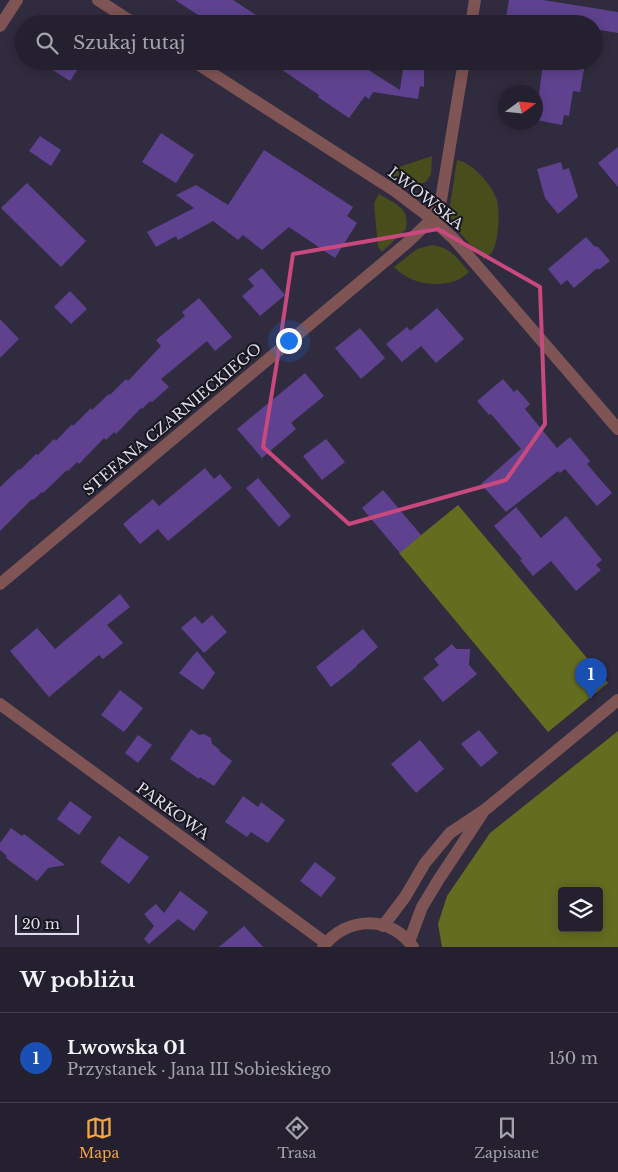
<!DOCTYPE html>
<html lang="pl">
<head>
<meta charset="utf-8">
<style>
	:root { --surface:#25202f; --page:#2d2837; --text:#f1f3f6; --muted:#a3a3aa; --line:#423e4b; --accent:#f3a443 }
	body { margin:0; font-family:"Libre Baskerville",serif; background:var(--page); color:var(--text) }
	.controls { position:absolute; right:15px; bottom:15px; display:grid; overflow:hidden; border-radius:5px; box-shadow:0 2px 12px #0003 }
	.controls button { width:45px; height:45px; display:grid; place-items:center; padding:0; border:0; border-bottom:1px solid var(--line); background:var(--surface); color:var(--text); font:25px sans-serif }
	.compass { position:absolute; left:498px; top:85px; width:45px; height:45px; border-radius:50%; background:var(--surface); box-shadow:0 2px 12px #0003; rotate:75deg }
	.scale { position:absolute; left:15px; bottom:12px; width:64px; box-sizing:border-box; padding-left:5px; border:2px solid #dfdce9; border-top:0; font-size:14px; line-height:18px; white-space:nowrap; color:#dfdce9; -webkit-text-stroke:4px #18161f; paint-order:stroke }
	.you { position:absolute; left:288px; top:340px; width:18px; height:18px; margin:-12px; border:4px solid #fff; border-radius:50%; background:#1a73e8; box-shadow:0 0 0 8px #1a73e833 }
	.badge { display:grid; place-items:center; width:32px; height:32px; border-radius:50%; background:var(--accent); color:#fff; font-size:16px; font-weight:700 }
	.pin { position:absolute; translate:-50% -41px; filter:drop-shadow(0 1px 2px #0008) }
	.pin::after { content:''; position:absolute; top:26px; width:18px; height:15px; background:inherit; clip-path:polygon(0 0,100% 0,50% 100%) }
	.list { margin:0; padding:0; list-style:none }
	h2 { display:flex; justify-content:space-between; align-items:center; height:65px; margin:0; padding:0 20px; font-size:21px }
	h2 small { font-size:16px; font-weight:400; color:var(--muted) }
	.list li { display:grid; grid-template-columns:32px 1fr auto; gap:15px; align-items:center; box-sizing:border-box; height:90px; padding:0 20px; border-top:1px solid var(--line) }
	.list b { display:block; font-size:19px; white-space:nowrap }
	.list p { margin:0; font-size:16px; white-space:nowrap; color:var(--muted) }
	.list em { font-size:16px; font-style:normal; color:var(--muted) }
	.icon { flex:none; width:28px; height:28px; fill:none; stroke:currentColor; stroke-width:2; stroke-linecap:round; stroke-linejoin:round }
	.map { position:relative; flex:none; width:618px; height:947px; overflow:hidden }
	.search { position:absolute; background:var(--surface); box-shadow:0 2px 12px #0003; left:15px; right:15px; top:15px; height:55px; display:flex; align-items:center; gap:12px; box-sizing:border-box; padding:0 18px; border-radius:28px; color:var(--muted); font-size:19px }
	.sheet { height:155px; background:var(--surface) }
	nav { display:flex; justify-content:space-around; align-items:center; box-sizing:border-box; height:70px; border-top:1px solid var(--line); background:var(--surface); font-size:14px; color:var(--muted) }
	nav a { display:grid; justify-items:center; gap:2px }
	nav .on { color:var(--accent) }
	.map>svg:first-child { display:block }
	.green { fill:#484d1c }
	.forest { fill:#646c20; fill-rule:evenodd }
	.building { fill:#5e428f }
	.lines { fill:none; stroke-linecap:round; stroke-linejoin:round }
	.minor { stroke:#7e5454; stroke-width:12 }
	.marked { fill:none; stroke:#c9497e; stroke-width:4; stroke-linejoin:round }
	.labels { text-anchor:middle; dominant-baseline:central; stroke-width:4; stroke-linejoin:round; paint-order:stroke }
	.street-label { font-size:15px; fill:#dfdce9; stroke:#18161f }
</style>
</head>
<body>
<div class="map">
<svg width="618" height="947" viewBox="0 0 618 947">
	<rect width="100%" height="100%" fill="#312b3f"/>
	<g class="green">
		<path d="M 432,156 L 431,174 L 426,182 L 417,185 L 411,183 L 408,188 L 389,178 L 396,168 Z"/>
		<path d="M 457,160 C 473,163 492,185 497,200 C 500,213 499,243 491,254 C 490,254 485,258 484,259 C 473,247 452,228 449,212 Z"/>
		<path d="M 379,194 C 395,204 410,207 406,229 L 382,252 L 378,247 L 374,203 Z"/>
		<path d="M 432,245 C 452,248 456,257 469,272 C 466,274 463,277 460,279 C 438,289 410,284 394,267 L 417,249 Z"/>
	</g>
	<g class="forest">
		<path d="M 458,505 L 608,683 L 548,732 L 399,553 Z"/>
		<path d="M 618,731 L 618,947 L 442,947 L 438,924 L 447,896 L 490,833 ZM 562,891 L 599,891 L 599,928 L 562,928 Z"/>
	</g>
	<g class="building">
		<path d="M 175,0 L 233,0 L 270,24 L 212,24 Z"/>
		<path d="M 509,0 L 543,0 L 618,12 L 618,33 L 594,29 L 594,24 L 565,24 L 541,20 L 540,24 L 506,18 Z"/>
		<path d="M 39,61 L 83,61 L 70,81 Z"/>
		<path d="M 269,61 L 354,61 L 400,90 L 404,61 L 424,62 L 424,87 L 420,86 L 418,99 L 373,92 L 369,99 L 365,96 L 349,118 L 318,97 L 319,95 Z"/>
		<path d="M 543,62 L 584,69 L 580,92 L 573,91 L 569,116 L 564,115 L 562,125 L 536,120 Z"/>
		<path d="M 161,133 L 194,155 L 176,183 L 142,162 Z"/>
		<path d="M 40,136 L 61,150 L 51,166 L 29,151 Z"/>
		<path d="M 618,147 L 618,187 L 598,163 Z"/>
		<path d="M 264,150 L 353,207 L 347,216 L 357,223 L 335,258 L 289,227 L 262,250 L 243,235 L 238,240 L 213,221 L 178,240 L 176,236 L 156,247 L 147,232 L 194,208 L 176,195 L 196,185 L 228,205 Z"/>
		<path d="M 561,162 L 563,170 L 569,168 L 578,197 L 558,214 L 545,198 L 537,169 Z"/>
		<path d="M 27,183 L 86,241 L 61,267 L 1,208 Z"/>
		<path d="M 586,237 L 594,246 L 598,247 L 610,261 L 600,269 L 596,269 L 574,288 L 567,280 L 561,285 L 548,269 Z"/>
		<path d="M 262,268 L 285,295 L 260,316 L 242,296 L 254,286 L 248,279 Z"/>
		<path d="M 70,291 L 87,309 L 71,324 L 54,307 Z"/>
		<path d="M 199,298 L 232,337 L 215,351 L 207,341 L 161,379 L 169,387 L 152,402 L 150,401 L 142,409 L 141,408 L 116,434 L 114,432 L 106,440 L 104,438 L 79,464 L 77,462 L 68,471 L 67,470 L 43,493 L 42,492 L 33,500 L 32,499 L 0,531 L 0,487 L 19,469 L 20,470 L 36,454 L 38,455 L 54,439 L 56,441 L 72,424 L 73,426 L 91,408 L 92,410 L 109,394 L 110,395 L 126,379 L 128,381 L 161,346 L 156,340 L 185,316 L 182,312 Z"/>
		<path d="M 437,308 L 464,339 L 436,363 L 421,346 L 402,362 L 386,344 L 407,327 L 410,331 Z"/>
		<path d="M 0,319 L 19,339 L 0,358 Z"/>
		<path d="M 360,328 L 385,358 L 361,379 L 335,348 Z"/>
		<path d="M 305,373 L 324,396 L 291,423 L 296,429 L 262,458 L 237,429 Z"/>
		<path d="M 503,379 L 514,392 L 517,389 L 530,404 L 525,409 L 557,448 L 570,437 L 590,461 L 587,464 L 612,493 L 597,506 L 565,469 L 560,473 L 558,471 L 506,512 L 481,484 L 521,449 L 491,414 L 489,415 L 477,401 Z"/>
		<path d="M 326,439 L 345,462 L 322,480 L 303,456 Z"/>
		<path d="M 205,468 L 214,479 L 220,474 L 232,488 L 168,541 L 158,529 L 140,544 L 123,524 L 153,499 L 159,506 Z"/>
		<path d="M 258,478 L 291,516 L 279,527 L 246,488 Z"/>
		<path d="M 383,490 L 421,535 L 400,553 L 362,508 Z"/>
		<path d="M 516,507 L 541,538 L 566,516 L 602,560 L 596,565 L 601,570 L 576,591 L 551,561 L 533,576 L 520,560 L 522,559 L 494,526 Z"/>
		<path d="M 120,594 L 130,607 L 107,625 L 123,643 L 103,659 L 99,655 L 49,697 L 10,651 L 37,628 L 55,649 Z"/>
		<path d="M 212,615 L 227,632 L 204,653 L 181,628 L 195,616 L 202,624 Z"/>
		<path d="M 363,629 L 378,647 L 357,665 L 357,666 L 350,672 L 331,687 L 316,667 Z"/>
		<path d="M 452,644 L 456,649 L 470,649 L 469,665 L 477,674 L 443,702 L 423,678 L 439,665 L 434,659 Z"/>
		<path d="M 197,651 L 215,673 L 203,690 L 179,673 Z"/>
		<path d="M 120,690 L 143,708 L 124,732 L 101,715 Z"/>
		<path d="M 191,729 L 199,735 L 204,734 L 211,738 L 212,744 L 220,750 L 219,751 L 232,761 L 214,786 L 200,777 L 199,779 L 170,759 Z"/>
		<path d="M 479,730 L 498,753 L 481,767 L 461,744 Z"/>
		<path d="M 138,735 L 152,745 L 138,763 L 125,753 Z"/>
		<path d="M 420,740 L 444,769 L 416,793 L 391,764 Z"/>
		<path d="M 243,796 L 258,807 L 261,802 L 285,820 L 268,843 L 251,832 L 247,837 L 225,822 Z"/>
		<path d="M 70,801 L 92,817 L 79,835 L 57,819 Z"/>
		<path d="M 11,828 L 22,836 L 24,834 L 65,865 L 48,868 L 37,881 L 6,858 L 7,856 L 0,850 L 0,843 Z"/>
		<path d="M 119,836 L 149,857 L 129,884 L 100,862 Z"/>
		<path d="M 315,862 L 336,878 L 321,897 L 300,881 Z"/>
		<path d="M 180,891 L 208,912 L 194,931 L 178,919 L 149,944 L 144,939 L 154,926 L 144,914 L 156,904 L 164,913 Z"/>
		<path d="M 244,926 L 263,947 L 219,947 Z"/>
	</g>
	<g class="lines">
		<g class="minor">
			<path d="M 98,0 L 135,24"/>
			<path d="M 471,24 L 475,0"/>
			<path d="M 0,26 L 17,0"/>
			<path d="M 193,61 L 395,191 L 432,219 L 454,239 L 618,429"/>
			<path d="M 0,584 L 408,242 L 432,219 L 441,200 L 464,61"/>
			<path d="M 0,704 L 326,943"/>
			<path d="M 383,926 L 405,897 L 425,863 L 450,833 L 486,809 L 618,700"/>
			<path d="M 409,942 L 422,907 L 439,879 L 482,814"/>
			<path d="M 323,947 C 346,916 391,915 413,947"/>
		</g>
	</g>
	<path class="marked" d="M 438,229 L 540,287 L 545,424 L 506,480 L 349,524 L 263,447 L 277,362 L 293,254 Z"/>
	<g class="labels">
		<g class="street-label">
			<text transform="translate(426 198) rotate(38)">LWOWSKA</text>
			<text transform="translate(172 419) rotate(-40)">STEFANA CZARNIECKIEGO</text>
			<text transform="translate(173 811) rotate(36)">PARKOWA</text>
		</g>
	</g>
</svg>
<div class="controls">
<button><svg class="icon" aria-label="layers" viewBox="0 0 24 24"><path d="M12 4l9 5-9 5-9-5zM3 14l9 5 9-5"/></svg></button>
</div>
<svg class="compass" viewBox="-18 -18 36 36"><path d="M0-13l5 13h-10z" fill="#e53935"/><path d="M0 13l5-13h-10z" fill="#a3a3aa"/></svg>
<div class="scale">20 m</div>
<div class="you"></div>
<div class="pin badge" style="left:591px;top:699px;background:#1a4fb4">1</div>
<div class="search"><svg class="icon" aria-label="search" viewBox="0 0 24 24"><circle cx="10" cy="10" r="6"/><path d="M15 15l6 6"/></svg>Szukaj tutaj</div>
</div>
<section class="sheet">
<h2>W pobliżu<small></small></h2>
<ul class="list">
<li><span class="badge" style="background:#1a4fb4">1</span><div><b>Lwowska 01</b><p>Przystanek · Jana III Sobieskiego</p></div><em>150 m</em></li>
</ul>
</section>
<nav>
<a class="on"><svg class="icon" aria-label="map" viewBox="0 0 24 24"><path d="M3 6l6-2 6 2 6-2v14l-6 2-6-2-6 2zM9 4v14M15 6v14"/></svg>Mapa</a>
<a><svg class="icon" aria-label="directions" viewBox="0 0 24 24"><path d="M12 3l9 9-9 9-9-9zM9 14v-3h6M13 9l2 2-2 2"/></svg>Trasa</a>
<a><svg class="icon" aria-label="saved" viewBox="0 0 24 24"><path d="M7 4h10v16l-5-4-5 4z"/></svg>Zapisane</a>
</nav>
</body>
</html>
